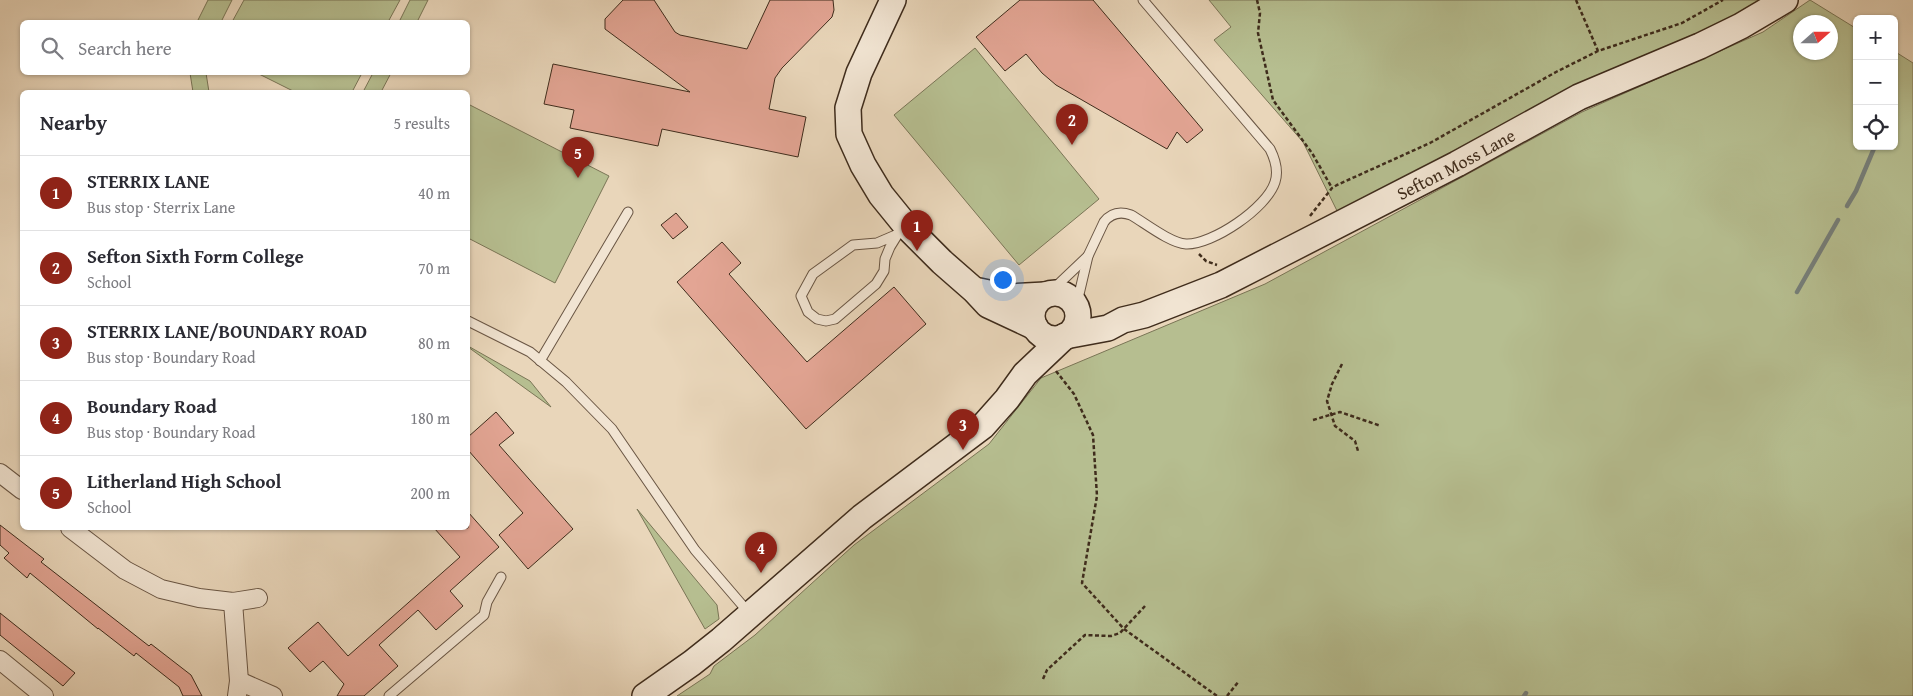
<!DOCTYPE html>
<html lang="en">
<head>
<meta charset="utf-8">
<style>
	:root { --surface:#fff; --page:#f2f2f3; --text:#2b2b33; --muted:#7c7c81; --line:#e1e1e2; --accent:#8f2418 }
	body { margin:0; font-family:"Gentium Book Plus",serif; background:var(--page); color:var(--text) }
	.controls { position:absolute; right:15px; top:15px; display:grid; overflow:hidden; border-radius:8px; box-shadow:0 1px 4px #0004 }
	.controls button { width:45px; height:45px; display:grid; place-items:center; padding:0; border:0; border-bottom:1px solid var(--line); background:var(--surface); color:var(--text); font:25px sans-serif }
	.compass { position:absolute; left:1793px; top:15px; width:45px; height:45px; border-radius:50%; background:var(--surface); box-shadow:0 1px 4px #0004; rotate:69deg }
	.you { position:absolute; left:1002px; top:279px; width:18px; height:18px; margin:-12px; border:4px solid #fff; border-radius:50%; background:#1a73e8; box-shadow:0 0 0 8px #1a73e833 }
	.badge { display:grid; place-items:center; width:32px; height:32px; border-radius:50%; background:var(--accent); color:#fff; font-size:16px; font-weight:700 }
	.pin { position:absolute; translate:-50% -41px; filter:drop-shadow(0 1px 2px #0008) }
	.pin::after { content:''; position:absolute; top:26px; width:18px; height:15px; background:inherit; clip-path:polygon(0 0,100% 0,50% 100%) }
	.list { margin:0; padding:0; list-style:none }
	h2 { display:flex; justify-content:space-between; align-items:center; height:65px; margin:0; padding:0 20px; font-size:21px }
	h2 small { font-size:16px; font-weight:400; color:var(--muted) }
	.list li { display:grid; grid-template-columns:32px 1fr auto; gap:15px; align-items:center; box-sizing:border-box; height:75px; padding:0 20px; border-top:1px solid var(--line) }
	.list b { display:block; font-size:19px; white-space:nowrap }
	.list p { margin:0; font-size:16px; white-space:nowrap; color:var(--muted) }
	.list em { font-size:16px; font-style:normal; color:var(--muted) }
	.icon { flex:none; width:28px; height:28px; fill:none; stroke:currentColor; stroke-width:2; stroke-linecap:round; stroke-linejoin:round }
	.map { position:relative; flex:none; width:1913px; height:696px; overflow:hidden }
	.search { position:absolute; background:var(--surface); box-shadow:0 1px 4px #0004; left:20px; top:20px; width:450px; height:55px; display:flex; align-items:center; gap:12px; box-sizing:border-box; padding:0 18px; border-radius:8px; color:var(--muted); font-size:19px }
	.panel { position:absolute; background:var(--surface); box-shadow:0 1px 4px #0004; left:20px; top:90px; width:450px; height:440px; border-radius:8px }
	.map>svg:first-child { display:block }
	.green { fill:#b6be90; stroke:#7a7556; fill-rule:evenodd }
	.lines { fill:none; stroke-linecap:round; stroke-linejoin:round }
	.stream { stroke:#767f7a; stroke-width:4.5 }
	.building { fill:#e3a594; stroke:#3f2c1c }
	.lane-casing { stroke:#6a5644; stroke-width:11 }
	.street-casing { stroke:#6a5644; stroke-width:20 }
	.secondary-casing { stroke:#3f2c1c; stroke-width:28 }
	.path { stroke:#3f2c1c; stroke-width:2.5; stroke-dasharray:4 2.5; stroke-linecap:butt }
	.lane { stroke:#f1e4d2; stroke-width:9 }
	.street { stroke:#f1e4d2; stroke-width:18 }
	.secondary { stroke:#f1e4d2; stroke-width:25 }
	.labels { text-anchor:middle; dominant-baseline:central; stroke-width:4; stroke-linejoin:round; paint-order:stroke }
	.street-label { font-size:18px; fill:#3f2c1c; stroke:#f1e4d2 }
</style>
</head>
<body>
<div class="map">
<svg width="1913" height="696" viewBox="0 0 1913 696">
	<rect width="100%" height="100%" fill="#e9d6ba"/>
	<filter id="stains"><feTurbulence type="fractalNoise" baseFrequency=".004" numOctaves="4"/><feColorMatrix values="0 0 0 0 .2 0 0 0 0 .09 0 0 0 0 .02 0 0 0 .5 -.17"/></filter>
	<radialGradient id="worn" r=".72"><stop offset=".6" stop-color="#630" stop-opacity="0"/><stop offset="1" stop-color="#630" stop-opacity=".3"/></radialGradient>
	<g class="green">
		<path d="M 208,0 L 232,0 L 221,22 L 197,22 Z"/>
		<path d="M 244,0 L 400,0 L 388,22 L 232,22 Z"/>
		<path d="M 410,0 L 428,0 L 417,22 L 399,22 Z"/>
		<path d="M 1209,0 L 1793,0 L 1577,104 L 1346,229 L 1303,142 L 1214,40 L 1231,27 Z"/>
		<path d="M 1810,0 L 1857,29 L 1857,146 L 1894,146 L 1894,51 L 1913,63 L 1913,696 L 677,696 L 710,674 L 714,666 L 755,635 L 854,545 L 989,444 L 1041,378 L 1265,284 L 1582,112 L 1763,32 ZM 1800,22 L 1830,22 L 1830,52 L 1800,52 Z"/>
		<path d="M 975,48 L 1099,199 L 1019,265 L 894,115 Z"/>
		<path d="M 190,73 L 206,73 L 209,92 L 193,92 Z"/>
		<path d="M 257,73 L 362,73 L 352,92 L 295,92 Z"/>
		<path d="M 373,73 L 391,73 L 381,92 L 363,92 Z"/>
		<path d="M 468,104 L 609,176 L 555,283 L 468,238 Z"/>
		<path d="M 468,346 L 530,381 L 551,407 L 468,347 Z"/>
		<path d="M 637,509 L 717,605 L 719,619 L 705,629 Z"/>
	</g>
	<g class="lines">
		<g class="stream">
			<path d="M 1847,206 L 1856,191 L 1875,146"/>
			<path d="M 1797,292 L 1838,220"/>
			<path d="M 1524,696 L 1526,693"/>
		</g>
	</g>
	<g class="building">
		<path d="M 623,0 L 654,0 L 675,32 L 680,35 L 747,49 L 770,0 L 833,0 L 834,10 L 832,17 L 782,68 L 775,78 L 769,109 L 806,117 L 798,157 L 662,129 L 658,146 L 570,128 L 574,110 L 544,104 L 553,64 L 690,92 L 605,29 L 605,19 Z"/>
		<path d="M 1020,0 L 1093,0 L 1203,130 L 1187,143 L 1177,132 L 1167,149 L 1056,85 L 1042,73 L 1026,54 L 1005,71 L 976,37 Z"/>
		<path d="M 676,213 L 688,227 L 673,239 L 661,225 Z"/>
		<path d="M 722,242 L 741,263 L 729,274 L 807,362 L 894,287 L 926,324 L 806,429 L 677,282 Z"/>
		<path d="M 496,412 L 514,433 L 499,445 L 573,529 L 528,569 L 499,535 L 523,513 L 468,450 L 468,437 Z"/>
		<path d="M 468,512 L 499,547 L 450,591 L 463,606 L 436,630 L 418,610 L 379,645 L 398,666 L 364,696 L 337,696 L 344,684 L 323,661 L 310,672 L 288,648 L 318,622 L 348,656 L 460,557 L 434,528 L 468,528 Z"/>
		<path d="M 0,525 L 44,559 L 41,562 L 149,646 L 151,644 L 191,675 L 202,696 L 183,696 L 179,687 L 136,653 L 134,656 L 98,628 L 98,629 L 30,573 L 27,578 L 4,558 L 9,553 L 0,545 Z"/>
		<path d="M 0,613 L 75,673 L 63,686 L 0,635 Z"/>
	</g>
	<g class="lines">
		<defs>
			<g id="lane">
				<path d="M 898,234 L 890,247 L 885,259 L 884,271 L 876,284 L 835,319 L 826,321 L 817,319 L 808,312 L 801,296 L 813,274 L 853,245 L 877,243 L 898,234 L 905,228"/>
				<path d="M 1048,294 L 1088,256"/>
				<path d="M 1076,307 L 1088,256 L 1104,222 C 1111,213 1120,211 1131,215 C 1145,223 1170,243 1186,244 C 1212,245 1267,208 1275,182 C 1279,170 1275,159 1270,149 L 1143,0"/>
				<path d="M 468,321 L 530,352 L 566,382 L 612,429 L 695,550 L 749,613"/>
				<path d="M 540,361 L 628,212"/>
				<path d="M 389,696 L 484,615 L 487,602 L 501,577"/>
			</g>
			<g id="street">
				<path d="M 0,473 L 22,490"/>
				<path d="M 70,528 L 125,570 L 161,589 L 199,598 L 233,602 L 258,598"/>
				<path d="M 233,602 L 239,681 L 237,696"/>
				<path d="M 0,660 L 44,696"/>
				<path d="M 239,681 L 273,696"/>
			</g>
			<g id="secondary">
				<path d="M 893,0 L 859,73 L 848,108 L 849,134 L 863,165 L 881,195 L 907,227 L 942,262 L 974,290 L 988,305 L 1035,327"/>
				<path d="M 979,291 L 1007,297 L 1045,295"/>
				<circle cx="1055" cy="316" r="23"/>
				<path id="s1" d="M 1065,336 L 1108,328 L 1123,320 L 1144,315 L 1221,285 L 1457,164 L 1579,97 L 1700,46 L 1741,26 L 1785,0"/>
				<path d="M 645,696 L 692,663 L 721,640 L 862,517 L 983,426 L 1007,399 L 1025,374 L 1064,337"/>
			</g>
		</defs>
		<use href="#lane" class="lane-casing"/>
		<use href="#street" class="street-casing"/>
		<use href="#secondary" class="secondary-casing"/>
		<g class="path">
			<path d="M 1257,0 L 1260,13 L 1258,33 L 1273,100 L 1312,153 L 1332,188"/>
			<path d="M 1576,0 L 1598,51"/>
			<path d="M 1310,216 L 1332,188 L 1337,185 L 1430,143 L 1556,72 L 1598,51 L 1682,23 L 1723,0"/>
			<path d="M 1199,254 L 1206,261 L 1217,265"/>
			<path d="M 1342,364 L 1332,384 L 1327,401 L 1335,426 L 1355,441 L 1358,451"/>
			<path d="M 1056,371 L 1074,394 L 1093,435 L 1097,496 L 1082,583 L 1124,629 L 1217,696"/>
			<path d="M 1313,420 L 1340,412 L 1381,426"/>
			<path d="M 1043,679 L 1047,670 L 1085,635 L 1111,636 L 1120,633 L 1145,606"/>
			<path d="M 1227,696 L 1239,681"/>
		</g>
		<use href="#lane" class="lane"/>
		<use href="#street" class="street"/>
		<use href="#secondary" class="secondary"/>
	</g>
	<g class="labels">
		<g class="street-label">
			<text stroke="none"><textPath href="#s1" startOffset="429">Sefton Moss Lane</textPath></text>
		</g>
	</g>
	<rect width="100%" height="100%" filter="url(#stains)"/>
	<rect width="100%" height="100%" fill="url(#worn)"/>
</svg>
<div class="controls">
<button>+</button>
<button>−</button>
<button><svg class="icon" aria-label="locate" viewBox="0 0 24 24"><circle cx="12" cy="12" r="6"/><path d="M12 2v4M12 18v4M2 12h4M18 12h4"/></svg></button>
</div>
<svg class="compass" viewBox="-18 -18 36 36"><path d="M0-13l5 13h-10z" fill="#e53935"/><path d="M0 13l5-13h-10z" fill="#7c7c81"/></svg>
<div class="you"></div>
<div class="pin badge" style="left:917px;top:251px">1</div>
<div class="pin badge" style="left:1072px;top:145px">2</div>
<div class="pin badge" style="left:963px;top:450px">3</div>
<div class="pin badge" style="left:761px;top:573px">4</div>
<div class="pin badge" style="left:578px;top:178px">5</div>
<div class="search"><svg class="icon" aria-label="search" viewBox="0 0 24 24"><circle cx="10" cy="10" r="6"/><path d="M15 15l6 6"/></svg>Search here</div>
<section class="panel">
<h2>Nearby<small>5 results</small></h2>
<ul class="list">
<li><span class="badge">1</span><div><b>STERRIX LANE</b><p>Bus stop · Sterrix Lane</p></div><em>40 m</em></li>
<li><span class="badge">2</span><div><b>Sefton Sixth Form College</b><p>School</p></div><em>70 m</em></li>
<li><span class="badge">3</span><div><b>STERRIX LANE/BOUNDARY ROAD</b><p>Bus stop · Boundary Road</p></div><em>80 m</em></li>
<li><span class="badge">4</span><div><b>Boundary Road</b><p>Bus stop · Boundary Road</p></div><em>180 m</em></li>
<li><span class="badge">5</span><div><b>Litherland High School</b><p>School</p></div><em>200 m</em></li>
</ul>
</section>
</div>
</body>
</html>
